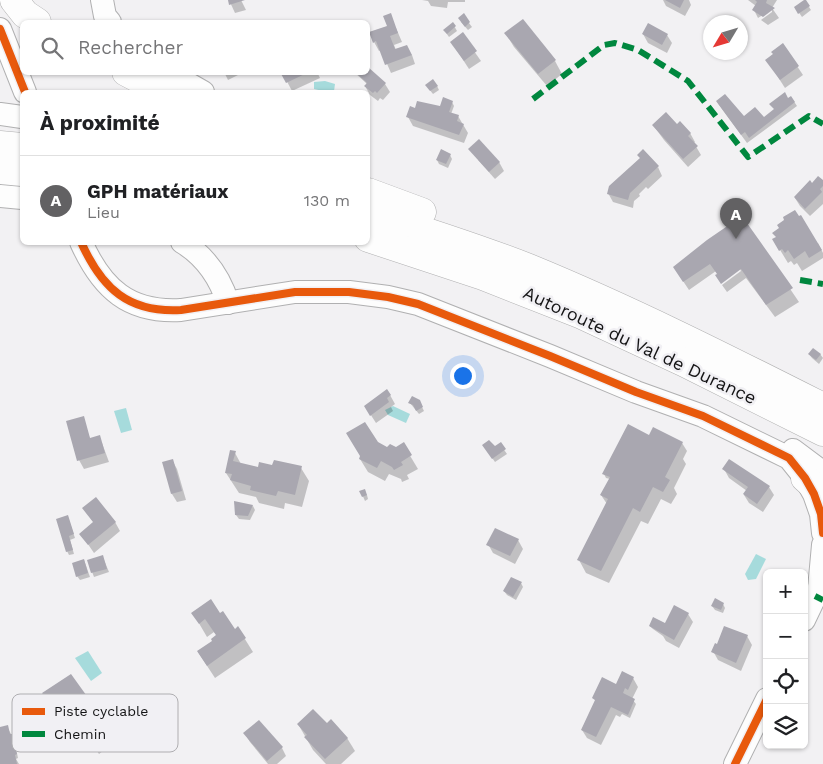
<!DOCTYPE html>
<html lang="fr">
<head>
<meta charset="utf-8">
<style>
	:root { --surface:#fff; --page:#f6f6f6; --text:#202124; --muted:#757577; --line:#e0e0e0; --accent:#626163 }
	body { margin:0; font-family:"Work Sans",sans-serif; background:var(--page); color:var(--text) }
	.controls { position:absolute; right:15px; bottom:15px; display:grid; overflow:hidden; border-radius:8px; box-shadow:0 1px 4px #0004 }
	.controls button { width:45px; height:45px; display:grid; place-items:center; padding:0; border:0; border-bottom:1px solid var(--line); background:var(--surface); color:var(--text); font:25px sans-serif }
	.compass { position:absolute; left:703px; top:15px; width:45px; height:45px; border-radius:50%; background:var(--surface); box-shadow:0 1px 4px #0004; rotate:232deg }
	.you { position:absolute; left:462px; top:375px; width:18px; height:18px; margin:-12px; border:4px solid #fff; border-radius:50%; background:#1a73e8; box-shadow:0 0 0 8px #1a73e833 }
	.badge { display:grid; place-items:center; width:32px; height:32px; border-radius:50%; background:var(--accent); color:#fff; font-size:16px; font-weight:700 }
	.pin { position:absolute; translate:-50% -41px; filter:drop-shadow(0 1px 2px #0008) }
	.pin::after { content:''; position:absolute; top:26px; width:18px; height:15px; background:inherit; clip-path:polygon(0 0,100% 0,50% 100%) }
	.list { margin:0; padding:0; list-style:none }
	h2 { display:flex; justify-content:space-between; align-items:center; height:65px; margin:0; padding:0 20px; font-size:21px }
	h2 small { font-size:16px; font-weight:400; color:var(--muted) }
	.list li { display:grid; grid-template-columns:32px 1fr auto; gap:15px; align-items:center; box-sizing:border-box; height:90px; padding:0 20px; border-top:1px solid var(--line) }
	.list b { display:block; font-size:19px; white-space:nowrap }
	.list p { margin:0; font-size:16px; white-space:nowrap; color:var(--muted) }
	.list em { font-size:16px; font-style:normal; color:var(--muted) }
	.icon { flex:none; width:28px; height:28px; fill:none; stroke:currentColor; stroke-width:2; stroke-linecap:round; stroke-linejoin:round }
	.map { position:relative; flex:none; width:823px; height:764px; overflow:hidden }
	.search { position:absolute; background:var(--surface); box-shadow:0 1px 4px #0004; left:20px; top:20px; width:350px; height:55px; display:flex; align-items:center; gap:12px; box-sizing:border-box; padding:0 18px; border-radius:8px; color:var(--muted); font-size:19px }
	.panel { position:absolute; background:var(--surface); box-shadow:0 1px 4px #0004; left:20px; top:90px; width:350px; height:155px; border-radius:8px }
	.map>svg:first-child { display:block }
	.water { fill:#a6dbdc }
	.shadow { fill:#0003 }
	.building { fill:#a9a7b0 }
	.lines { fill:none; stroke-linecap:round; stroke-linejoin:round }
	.minor-casing { stroke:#b0b0b1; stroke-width:24 }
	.highway-casing { stroke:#b0b0b1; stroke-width:29 }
	.minor { stroke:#fdfdfd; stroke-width:22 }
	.highway { stroke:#fdfdfd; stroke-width:28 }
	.quiet { stroke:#00873e; stroke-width:6; stroke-dasharray:12 6; stroke-linecap:butt }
	.cycleway-casing { stroke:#f1f0f4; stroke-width:11 }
	.cycleway { stroke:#e8590c; stroke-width:8 }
	.labels { text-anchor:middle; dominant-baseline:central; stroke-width:5; stroke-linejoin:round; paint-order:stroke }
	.street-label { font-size:18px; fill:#141415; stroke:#f1f0f4 }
	.key { fill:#f1f0f4; stroke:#afaeb1; stroke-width:1 }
	.key-label { font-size:14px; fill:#141415 }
</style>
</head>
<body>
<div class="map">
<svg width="823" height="764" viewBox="0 0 823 764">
	<rect width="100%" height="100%" fill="#f2f1f3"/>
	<g class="water">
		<path d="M 325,81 L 335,84 L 334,91 L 323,91 L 314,89 L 314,82 Z"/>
		<path d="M 393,406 L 410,414 L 406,423 L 388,415 L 385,410 Z"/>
		<path d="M 126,408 L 132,430 L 121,433 L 114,411 Z"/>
		<path d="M 756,554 L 766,559 L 756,579 L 748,580 L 745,574 Z"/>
		<path d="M 88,651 L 102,673 L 91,681 L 75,658 Z"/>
	</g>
	<g class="shadow">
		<path d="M 229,0 L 241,0 L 246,10 L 235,13 Z"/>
		<path d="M 422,0 L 465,0 L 465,2 L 448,2 L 447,8 L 431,6 L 428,1 Z"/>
		<path d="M 663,0 L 689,0 L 691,5 L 685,16 L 666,6 Z"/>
		<path d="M 748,0 L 777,0 L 772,8 L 779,18 L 768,25 L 761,20 L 772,12 L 772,9 L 758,18 L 754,10 L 756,6 Z"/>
		<path d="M 805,1 L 811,10 L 802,17 L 795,7 Z"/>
		<path d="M 463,15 L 472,27 L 468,30 L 461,22 Z"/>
		<path d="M 523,21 L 555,61 L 562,74 L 547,86 L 514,47 L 506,34 Z"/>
		<path d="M 453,24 L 457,31 L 449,37 L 444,30 Z"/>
		<path d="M 396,28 L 402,42 L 394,45 L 396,50 L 412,55 L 415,64 L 391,73 L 381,50 L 379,51 L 374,42 Z"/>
		<path d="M 462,34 L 481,61 L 469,69 L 452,43 Z"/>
		<path d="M 643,34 L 667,35 L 672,43 L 667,53 L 648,43 Z"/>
		<path d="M 783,45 L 803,75 L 785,88 L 767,60 Z"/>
		<path d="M 368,68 L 385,84 L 390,92 L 383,100 L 380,98 L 378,101 L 370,95 L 365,86 L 367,85 L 366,83 L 354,72 L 368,72 Z"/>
		<path d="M 224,72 L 239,72 L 240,74 L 228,80 Z"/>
		<path d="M 282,72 L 317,72 L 320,78 L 292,91 Z"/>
		<path d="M 437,86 L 439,90 L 433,94 L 429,89 Z"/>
		<path d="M 791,97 L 797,106 L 747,143 L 717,102 L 744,118 L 764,119 Z"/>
		<path d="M 452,102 L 454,106 L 451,114 L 458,116 L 468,133 L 464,143 L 413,126 L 408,117 L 416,110 L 443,108 Z"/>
		<path d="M 653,125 L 690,133 L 695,142 L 694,143 L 701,155 L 688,167 L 664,140 Z"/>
		<path d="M 450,155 L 452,159 L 448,168 L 439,164 L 437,160 Z"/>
		<path d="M 478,160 L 499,162 L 504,171 L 495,179 Z"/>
		<path d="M 658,167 L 662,176 L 648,189 L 646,187 L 639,194 L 640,196 L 634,201 L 633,208 L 613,202 L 608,193 Z"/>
		<path d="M 823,182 L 823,204 L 810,216 L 800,206 L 795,198 L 813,184 Z"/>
		<path d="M 742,218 L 799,302 L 775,317 L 746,278 L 727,292 L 722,285 L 741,271 L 740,269 L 718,274 L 716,271 L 689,290 L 679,275 Z"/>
		<path d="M 777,238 L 818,243 L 823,253 L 823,258 L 802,271 L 797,263 L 794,265 L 791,261 L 788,263 L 774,240 Z"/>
		<path d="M 809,354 L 820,354 L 823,358 L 819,364 L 812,358 Z"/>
		<path d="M 390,395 L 395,404 L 391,407 L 393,411 L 376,423 L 365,406 Z"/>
		<path d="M 419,401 L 424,411 L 419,414 L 410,403 Z"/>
		<path d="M 83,418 L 90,439 L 102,443 L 109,462 L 84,469 L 79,460 Z"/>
		<path d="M 377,443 L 387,449 L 396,448 L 403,444 L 418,469 L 407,475 L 409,479 L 402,482 L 401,479 L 389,474 L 385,481 L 368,472 L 360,459 Z"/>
		<path d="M 682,443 L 687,451 L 683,459 L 686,464 L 674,488 L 677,494 L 671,504 L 661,499 L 648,524 L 641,521 L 609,583 L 586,573 L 579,560 L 607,504 L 601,495 L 610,479 L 606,478 L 604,474 Z"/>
		<path d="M 500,444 L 507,454 L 495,462 L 486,449 L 495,448 Z"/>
		<path d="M 235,453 L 241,464 L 259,468 L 301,468 L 309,481 L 302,507 L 285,503 L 284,509 L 259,503 L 256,497 L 239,493 L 226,473 Z"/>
		<path d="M 172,460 L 177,469 L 186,500 L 177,502 L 172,494 Z"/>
		<path d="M 724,469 L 769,487 L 774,495 L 763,512 L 749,503 L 744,495 L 747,491 L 729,478 Z"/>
		<path d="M 361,492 L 367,495 L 368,499 L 365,501 Z"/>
		<path d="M 253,506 L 255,510 L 250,520 L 239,519 L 236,515 Z"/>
		<path d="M 84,508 L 115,522 L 120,531 L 94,553 L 81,534 L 94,523 Z"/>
		<path d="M 68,517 L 75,538 L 70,540 L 74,554 L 69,555 L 67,551 Z"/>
		<path d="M 518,540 L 523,549 L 515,564 L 493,553 L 488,544 Z"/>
		<path d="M 84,560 L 90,577 L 80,580 L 77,576 Z"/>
		<path d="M 104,560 L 109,572 L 94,577 L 88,561 Z"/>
		<path d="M 521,583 L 523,587 L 516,600 L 507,595 L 504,591 Z"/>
		<path d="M 723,604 L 725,608 L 723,613 L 715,610 L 712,606 Z"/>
		<path d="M 193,613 L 220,614 L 235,631 L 238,628 L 253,652 L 215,678 L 198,652 L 213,641 L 217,636 L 214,632 L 207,637 Z"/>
		<path d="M 688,614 L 693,622 L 679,648 L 666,641 L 663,636 L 653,629 L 650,626 L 665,625 Z"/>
		<path d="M 747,636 L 752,645 L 741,671 L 718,660 L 713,651 L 718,645 Z"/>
		<path d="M 71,675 L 93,707 L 101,720 L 98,722 L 112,742 L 112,744 L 99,754 L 87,736 L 77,743 L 67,727 L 78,719 L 71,710 L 66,713 L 69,718 L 62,722 L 44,694 Z"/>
		<path d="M 633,678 L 638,687 L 632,699 L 636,704 L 630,718 L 622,714 L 620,717 L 616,715 L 601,745 L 587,738 L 582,730 L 596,702 L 594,698 Z"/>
		<path d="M 298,724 L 327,725 L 347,738 L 355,751 L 341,764 L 326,764 L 313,750 Z"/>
		<path d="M 7,727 L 14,739 L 18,758 L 16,759 L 19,764 L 0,764 L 0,728 Z"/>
		<path d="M 245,734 L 282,748 L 286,756 L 277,764 L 268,764 L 250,742 Z"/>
	</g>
	<g class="building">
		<path d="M 228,0 L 245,0 L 229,5 Z"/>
		<path d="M 665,0 L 684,0 L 680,8 Z"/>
		<path d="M 755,0 L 767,0 L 766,3 L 775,8 L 763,17 L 752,10 L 757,2 Z"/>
		<path d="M 804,0 L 806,0 L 810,6 L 798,14 L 794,7 Z"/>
		<path d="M 391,13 L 398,33 L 390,36 L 395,49 L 407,45 L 412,55 L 385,65 L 376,41 L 373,43 L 369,32 L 387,26 L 383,16 Z"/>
		<path d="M 464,13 L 470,22 L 465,27 L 458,18 Z"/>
		<path d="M 523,19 L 556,60 L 538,74 L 504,33 Z"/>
		<path d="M 453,22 L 456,26 L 447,34 L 443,30 Z"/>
		<path d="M 648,23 L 668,34 L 662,45 L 642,34 Z"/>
		<path d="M 463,32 L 477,51 L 464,61 L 450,42 Z"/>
		<path d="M 783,43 L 799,66 L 780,80 L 765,60 L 773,54 L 771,52 Z"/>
		<path d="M 368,67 L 386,83 L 377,93 L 375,91 L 373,93 L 364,86 L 367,83 L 355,72 L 368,72 Z"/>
		<path d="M 280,72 L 309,72 L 286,83 Z"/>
		<path d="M 433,79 L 438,86 L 430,91 L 425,85 Z"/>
		<path d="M 785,92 L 788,98 L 791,96 L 795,102 L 749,138 L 745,132 L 741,135 L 716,101 L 725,94 L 744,116 L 755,107 L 764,117 L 774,109 L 769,104 Z"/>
		<path d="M 443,97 L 453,101 L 449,112 L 459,115 L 457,121 L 464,124 L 459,135 L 406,117 L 410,106 L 415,108 L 417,101 L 440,106 Z"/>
		<path d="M 666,112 L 677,124 L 680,121 L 691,133 L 688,136 L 698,146 L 683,159 L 652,125 Z"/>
		<path d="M 479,139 L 500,162 L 489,172 L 468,149 Z"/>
		<path d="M 441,149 L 451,154 L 446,164 L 436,160 Z"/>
		<path d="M 643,149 L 659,166 L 630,193 L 628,200 L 607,194 L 609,186 L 640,158 L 637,155 Z"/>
		<path d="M 818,176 L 823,180 L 823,186 L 820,189 L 822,192 L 805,209 L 794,197 L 810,180 L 812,183 Z"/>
		<path d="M 795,210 L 799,216 L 801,215 L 822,250 L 809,258 L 805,251 L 794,259 L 788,250 L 785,253 L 782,249 L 779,251 L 772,239 L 776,237 L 772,233 L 779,228 L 777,225 L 784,220 L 783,217 Z"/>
		<path d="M 742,216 L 793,288 L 766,305 L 741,269 L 721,284 L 715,275 L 717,274 L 710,264 L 683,282 L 673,267 L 707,240 Z"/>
		<path d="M 813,348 L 821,354 L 816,360 L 808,354 Z"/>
		<path d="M 387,389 L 391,395 L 387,398 L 389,402 L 370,416 L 364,406 Z"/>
		<path d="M 412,396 L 420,400 L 423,407 L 416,411 L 413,405 L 408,403 Z"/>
		<path d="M 84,416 L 90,438 L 100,435 L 105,453 L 77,461 L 66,421 Z"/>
		<path d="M 365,422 L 378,442 L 387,447 L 390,444 L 396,447 L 404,442 L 412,455 L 401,462 L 403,465 L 394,470 L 392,467 L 381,461 L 377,468 L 359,459 L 360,456 L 346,433 Z"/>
		<path d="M 628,424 L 649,435 L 653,427 L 683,442 L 665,477 L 670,480 L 663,492 L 653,487 L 640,512 L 633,508 L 601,571 L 577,560 L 608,499 L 600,495 L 610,477 L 602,474 Z"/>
		<path d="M 489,440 L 495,446 L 501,442 L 506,449 L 492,459 L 482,445 Z"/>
		<path d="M 230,450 L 236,451 L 233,461 L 258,467 L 259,462 L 272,465 L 274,460 L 302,466 L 295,495 L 278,491 L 276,496 L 250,490 L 251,486 L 230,480 L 232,474 L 225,473 Z"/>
		<path d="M 173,459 L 182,491 L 171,494 L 162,462 Z"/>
		<path d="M 729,459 L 770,486 L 757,504 L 743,494 L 748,487 L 722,469 Z"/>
		<path d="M 365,489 L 367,495 L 362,497 L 359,491 Z"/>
		<path d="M 96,497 L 116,522 L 88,545 L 79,534 L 93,522 L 82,508 Z"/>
		<path d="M 234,501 L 253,505 L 248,516 L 235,515 Z"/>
		<path d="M 68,515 L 74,534 L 69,536 L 73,550 L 66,552 L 56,519 Z"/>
		<path d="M 495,528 L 519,539 L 510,556 L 486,545 Z"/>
		<path d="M 103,555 L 107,569 L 91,573 L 87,560 Z"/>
		<path d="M 84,559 L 88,573 L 76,577 L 72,563 Z"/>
		<path d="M 511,577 L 522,582 L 513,597 L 503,591 Z"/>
		<path d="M 715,598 L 724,603 L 721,610 L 711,606 Z"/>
		<path d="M 211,599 L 220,613 L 223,611 L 235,629 L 238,626 L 246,638 L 207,666 L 197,651 L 212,641 L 211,639 L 216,635 L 205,619 L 199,624 L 191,613 Z"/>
		<path d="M 674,605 L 689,613 L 674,640 L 649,626 L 653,617 L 665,623 Z"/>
		<path d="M 724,626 L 748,635 L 736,663 L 711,652 L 715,643 L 717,644 Z"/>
		<path d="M 622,671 L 634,677 L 628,690 L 625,688 L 623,693 L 635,699 L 628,715 L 611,707 L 596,737 L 581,730 L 595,700 L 592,698 L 602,677 L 616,684 Z"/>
		<path d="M 71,674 L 94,706 L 90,709 L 111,738 L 103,744 L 98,736 L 91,742 L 84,733 L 74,740 L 65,727 L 78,718 L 63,697 L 60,699 L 63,704 L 54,710 L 42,693 Z"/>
		<path d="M 313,709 L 327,723 L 331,719 L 348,738 L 325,759 L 304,737 L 307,735 L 297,724 Z"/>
		<path d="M 259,720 L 283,747 L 267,761 L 243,733 Z"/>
		<path d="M 8,725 L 10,734 L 12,734 L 17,754 L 15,755 L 17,764 L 0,764 L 0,727 Z"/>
	</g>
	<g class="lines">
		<defs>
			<g id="minor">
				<path d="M 102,0 L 105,16 L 110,22"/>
				<path d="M 0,29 L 25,92"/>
				<path d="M 168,72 L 203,92"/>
				<path d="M 0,114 L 22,117"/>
				<path d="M 0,196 L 22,198"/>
				<path d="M 81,242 C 102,289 129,313 181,310 L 295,292 L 349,292 L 388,297 L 418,304 L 550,356 L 636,392 L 703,416 L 789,458 L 805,478 L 814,494 L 821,514 L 823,533"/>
				<path d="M 182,242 C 205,256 220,278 228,303"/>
				<path d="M 793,450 L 817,468 L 823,475"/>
				<path d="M 819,589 L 823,545"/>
				<path d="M 804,620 L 823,580"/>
				<path d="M 735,764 L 767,699"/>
			</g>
			<g id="highway">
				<path d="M 14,0 L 25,14 L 37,22"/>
				<path d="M 126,72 L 164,92"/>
				<path d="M 0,145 L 22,147"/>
				<path d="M 0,170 L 22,172"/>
				<path d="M 368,192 L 422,212"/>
				<path d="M 368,213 C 422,230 476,247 529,268 C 629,309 726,358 823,407"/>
				<path d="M 368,238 L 483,276 L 582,315 L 683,362 L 823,432"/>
				<path d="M 805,478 L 816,488 L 823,498"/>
			</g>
		</defs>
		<use href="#minor" class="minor-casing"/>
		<use href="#highway" class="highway-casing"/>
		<use href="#minor" class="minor"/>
		<use href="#highway" class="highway"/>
		<g class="quiet">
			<path d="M 533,99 L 604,45 L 615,43 L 638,50 L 688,81 L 748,157 L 809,116 L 823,124"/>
			<path d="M 800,280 L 823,284"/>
			<path d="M 815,596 L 823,600"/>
		</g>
		<defs>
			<g id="cycleway">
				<path d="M 0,29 L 25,92"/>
				<path d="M 81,242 C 102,289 129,313 181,310 L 295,292 L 349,292 L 388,297 L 418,304 L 550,356 L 636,392 L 703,416 L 789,458 L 805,478 L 814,494 L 821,514 L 823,533"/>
				<path d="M 735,764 L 767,699"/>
			</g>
		</defs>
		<use href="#cycleway" class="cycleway-casing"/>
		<use href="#cycleway" class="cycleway"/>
	</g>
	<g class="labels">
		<g class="street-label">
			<text transform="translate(640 345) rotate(25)">Autoroute du Val de Durance</text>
		</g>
	</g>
	<rect x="12" y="694" width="166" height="58" rx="8" class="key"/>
	<rect x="22" y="708" width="23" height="7" fill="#e8590c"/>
	<rect x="22" y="731" width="23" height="6" fill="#00873e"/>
	<g class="key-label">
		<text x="54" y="716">Piste cyclable</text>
		<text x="54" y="739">Chemin</text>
	</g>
</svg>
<div class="controls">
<button>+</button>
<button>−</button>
<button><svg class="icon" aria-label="locate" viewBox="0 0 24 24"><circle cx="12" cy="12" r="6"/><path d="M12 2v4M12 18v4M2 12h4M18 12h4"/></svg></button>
<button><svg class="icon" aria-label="layers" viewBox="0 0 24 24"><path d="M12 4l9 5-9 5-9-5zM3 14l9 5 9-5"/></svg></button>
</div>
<svg class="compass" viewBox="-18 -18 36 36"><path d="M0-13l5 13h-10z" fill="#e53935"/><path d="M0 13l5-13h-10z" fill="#757577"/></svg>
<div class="you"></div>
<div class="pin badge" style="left:736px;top:239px">A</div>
<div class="search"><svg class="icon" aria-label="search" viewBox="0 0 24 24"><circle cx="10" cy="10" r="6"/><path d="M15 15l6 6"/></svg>Rechercher</div>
<section class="panel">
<h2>À proximité<small></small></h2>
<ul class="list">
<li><span class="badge">A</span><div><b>GPH matériaux</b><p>Lieu</p></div><em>130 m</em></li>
</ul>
</section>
</div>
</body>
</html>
